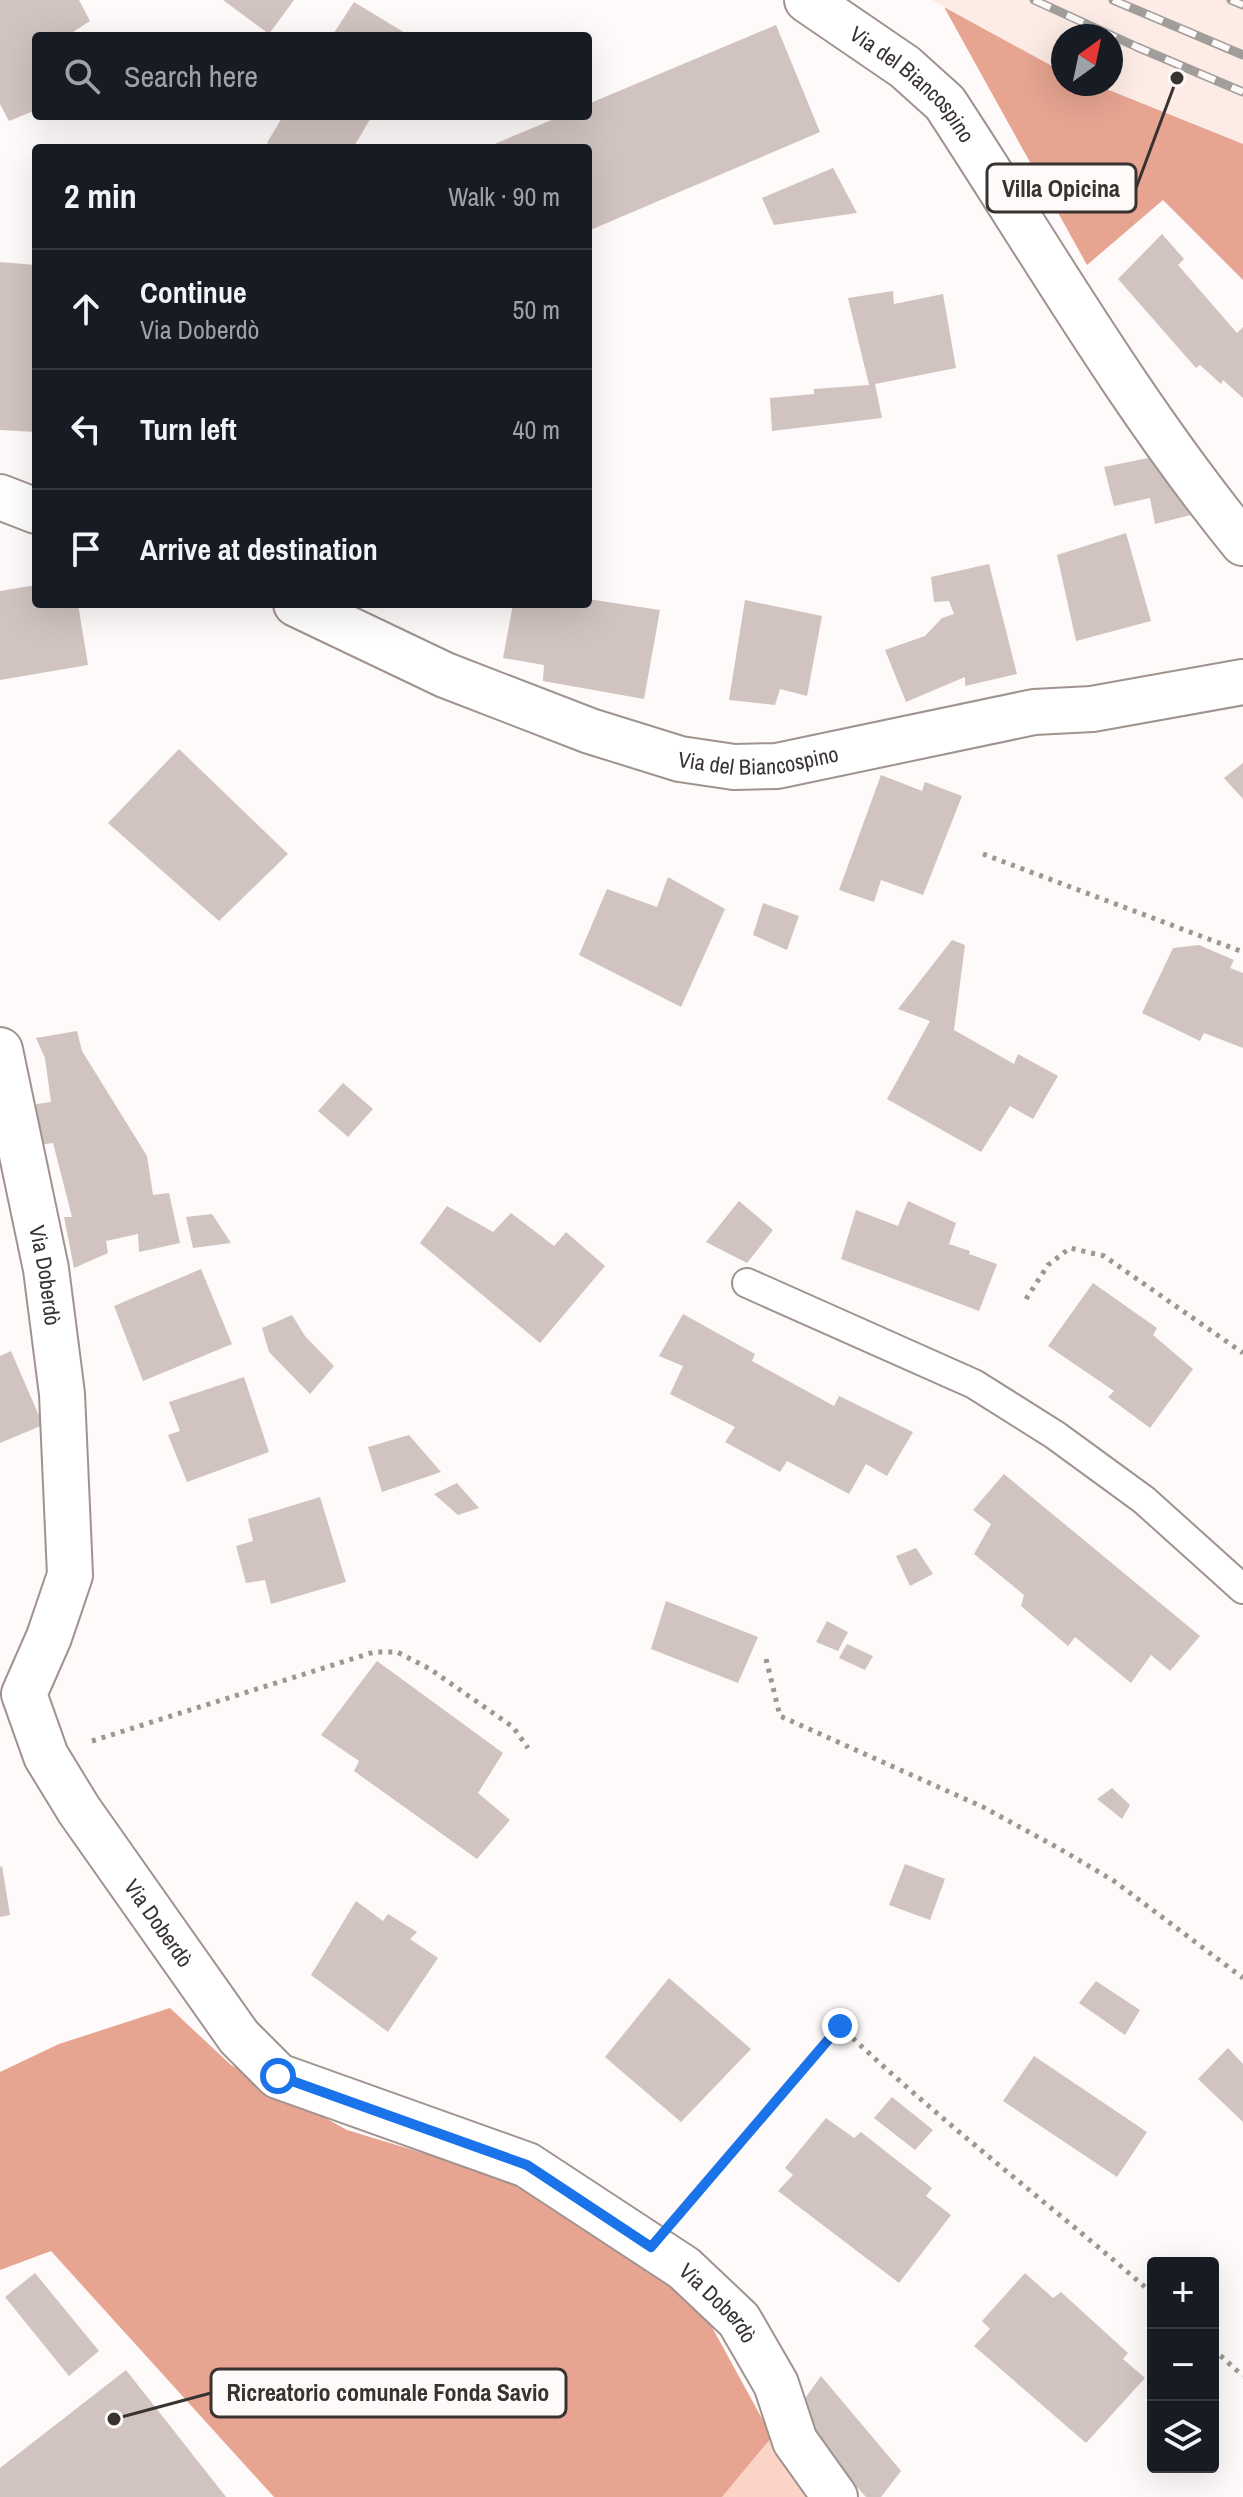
<!DOCTYPE html>
<html lang="en">
<head>
<meta charset="utf-8">
<style>
	:root { --surface:#171b24; --page:#20242c; --text:#f1f3f6; --muted:#9ea1a6; --line:#363941 }
	body { margin:0; font-family:"Archivo Narrow",sans-serif; background:var(--page); color:var(--text) }
	.controls { position:absolute; right:24px; bottom:24px; display:grid; overflow:hidden; border-radius:8px; box-shadow:0 8px 32px #0002 }
	.controls button { width:72px; height:72px; display:grid; place-items:center; padding:0; border:0; border-bottom:2px solid var(--line); background:var(--surface); color:var(--text); font:40px sans-serif }
	.compass { position:absolute; left:1051px; top:24px; width:72px; height:72px; border-radius:50%; background:var(--surface); box-shadow:0 8px 32px #0002; rotate:33deg }
	.stop { position:absolute; width:24px; height:24px; margin:-18px; border:6px solid #1a73e8; border-radius:50%; background:#fff }
	.stop.end { background:#1a73e8; border-color:#fff; box-shadow:0 2px 8px #0008 }
	.list { margin:0; padding:0; list-style:none }
	h2 { display:flex; justify-content:space-between; align-items:center; height:104px; margin:0; padding:0 32px; font-size:34px }
	h2 small { font-size:26px; font-weight:400; color:var(--muted) }
	.list li { display:grid; grid-template-columns:52px 1fr auto; gap:24px; align-items:center; box-sizing:border-box; height:120px; padding:0 32px; border-top:2px solid var(--line) }
	.list b { display:block; font-size:30px; white-space:nowrap }
	.list p { margin:0; font-size:26px; white-space:nowrap; color:var(--muted) }
	.list em { font-size:26px; font-style:normal; color:var(--muted) }
	.icon { flex:none; width:44px; height:44px; fill:none; stroke:currentColor; stroke-width:2; stroke-linecap:round; stroke-linejoin:round }
	.map { position:relative; flex:none; width:1243px; height:2497px; overflow:hidden }
	.search { position:absolute; background:var(--surface); box-shadow:0 8px 32px #0002; left:32px; top:32px; width:560px; height:88px; display:flex; align-items:center; gap:20px; box-sizing:border-box; padding:0 28px; border-radius:8px; color:var(--muted); font-size:30px }
	.panel { position:absolute; background:var(--surface); box-shadow:0 8px 32px #0002; left:32px; top:144px; width:560px; height:464px; border-radius:8px }
	.map>svg:first-child { display:block }
	.built { fill:#fdebe5 }
	.green { fill:#fcd3c7 }
	.forest { fill:#e6a491 }
	.building { fill:#d1c3bf }
	.lines { fill:none; stroke-linecap:round; stroke-linejoin:round }
	.lane-casing { stroke:#a0938f; stroke-width:32 }
	.street-casing { stroke:#a0938f; stroke-width:48 }
	.path { stroke:#9b9795; stroke-width:5; stroke-dasharray:4 6; stroke-linecap:butt }
	.lane { stroke:#fff; stroke-width:28 }
	.street { stroke:#fff; stroke-width:44 }
	.rail-casing { stroke:#a19d9b; stroke-width:9 }
	.rail { stroke:#fdfaf9; stroke-width:6; stroke-dasharray:18; stroke-linecap:butt }
	.route { stroke:#1a73e8; stroke-width:10 }
	.labels { text-anchor:middle; dominant-baseline:central; stroke-width:7; stroke-linejoin:round; paint-order:stroke }
	.street-label { font-size:22px; fill:#383331; stroke:#fdfaf9 }
	.leader { fill:none; stroke:#383331; stroke-width:3 }
	.callout-dot { fill:#383331; stroke:#fdfaf9; stroke-width:3 }
	.callout { fill:#fdfaf9; stroke:#383331; stroke-width:3 }
	.callout-label { font-size:24px; text-anchor:middle; font-weight:bold; fill:#383331 }
</style>
</head>
<body>
<div class="map">
<svg width="1243" height="2497" viewBox="0 0 1243 2497">
	<rect width="100%" height="100%" fill="#fdfaf9"/>
	<path class="built" d="M 932,0 L 1243,0 L 1243,144 L 1094,84 L 1111,84 L 1111,36 L 1063,36 L 1063,72 Z"/>
	<path class="green" d="M 772,2437 L 814,2497 L 722,2497 Z"/>
	<g class="forest">
		<path d="M 944,7 L 1063,72 L 1063,84 L 1094,84 L 1243,144 L 1243,280 L 1163,200 L 1087,265 Z"/>
		<path d="M 170,2008 L 231,2065 L 347,2130 L 518,2182 L 695,2296 L 772,2437 L 722,2497 L 274,2497 L 51,2251 L 0,2270 L 0,2072 L 59,2044 Z"/>
	</g>
	<g class="building">
		<path d="M 0,0 L 79,0 L 90,21 L 67,36 L 36,36 L 36,110 L 9,121 L 0,104 Z"/>
		<path d="M 223,0 L 294,0 L 269,34 Z"/>
		<path d="M 354,2 L 410,36 L 332,36 Z"/>
		<path d="M 776,25 L 820,132 L 588,231 L 588,148 L 485,148 L 561,116 L 588,116 L 588,104 Z"/>
		<path d="M 283,116 L 372,116 L 353,148 L 275,148 L 267,143 Z"/>
		<path d="M 833,168 L 857,213 L 774,225 L 762,198 Z"/>
		<path d="M 1162,234 L 1184,259 L 1178,265 L 1237,333 L 1243,327 L 1243,398 L 1223,380 L 1221,384 L 1200,365 L 1196,368 L 1118,279 Z"/>
		<path d="M 0,262 L 36,265 L 36,432 L 0,430 Z"/>
		<path d="M 893,291 L 894,304 L 943,294 L 956,368 L 875,384 L 882,418 L 772,431 L 770,398 L 814,394 L 814,389 L 869,385 L 848,298 Z"/>
		<path d="M 1158,456 L 1199,513 L 1155,524 L 1150,498 L 1114,506 L 1104,467 Z"/>
		<path d="M 1126,533 L 1151,621 L 1076,641 L 1057,555 Z"/>
		<path d="M 989,564 L 1017,674 L 965,686 L 965,677 L 906,702 L 885,650 L 925,636 L 942,618 L 954,614 L 949,601 L 934,602 L 931,577 Z"/>
		<path d="M 36,585 L 36,604 L 78,604 L 88,665 L 0,680 L 0,591 Z"/>
		<path d="M 588,599 L 660,610 L 644,699 L 543,681 L 544,665 L 503,658 L 513,604 L 588,604 Z"/>
		<path d="M 745,600 L 822,616 L 807,696 L 780,689 L 775,705 L 729,700 Z"/>
		<path d="M 179,749 L 288,854 L 219,921 L 108,823 Z"/>
		<path d="M 1243,763 L 1243,799 L 1224,778 Z"/>
		<path d="M 881,775 L 922,791 L 925,782 L 962,796 L 923,895 L 881,880 L 874,902 L 839,890 Z"/>
		<path d="M 668,877 L 725,909 L 681,1007 L 579,955 L 607,889 L 657,907 Z"/>
		<path d="M 763,903 L 799,916 L 787,950 L 753,935 Z"/>
		<path d="M 952,940 L 965,945 L 954,1030 L 1014,1064 L 1018,1054 L 1058,1076 L 1033,1119 L 1010,1106 L 981,1152 L 887,1099 L 930,1021 L 898,1009 Z"/>
		<path d="M 1199,945 L 1234,960 L 1230,968 L 1243,973 L 1243,1048 L 1204,1033 L 1200,1041 L 1142,1013 L 1173,948 Z"/>
		<path d="M 77,1031 L 82,1051 L 147,1156 L 153,1195 L 169,1193 L 180,1243 L 139,1252 L 138,1234 L 106,1241 L 108,1253 L 74,1268 L 64,1217 L 72,1217 L 53,1143 L 37,1145 L 30,1105 L 51,1102 L 45,1058 L 36,1038 Z"/>
		<path d="M 343,1083 L 373,1109 L 348,1137 L 318,1111 Z"/>
		<path d="M 739,1201 L 773,1230 L 747,1263 L 706,1242 Z"/>
		<path d="M 908,1201 L 956,1223 L 949,1244 L 970,1251 L 969,1254 L 997,1264 L 979,1311 L 841,1259 L 856,1210 L 898,1226 Z"/>
		<path d="M 447,1206 L 493,1232 L 511,1213 L 554,1246 L 566,1232 L 605,1266 L 540,1343 L 420,1243 Z"/>
		<path d="M 212,1214 L 231,1243 L 193,1248 L 186,1217 Z"/>
		<path d="M 201,1269 L 232,1344 L 143,1381 L 114,1306 Z"/>
		<path d="M 1093,1283 L 1157,1328 L 1153,1335 L 1193,1369 L 1150,1428 L 1108,1397 L 1114,1391 L 1048,1346 Z"/>
		<path d="M 683,1314 L 755,1354 L 752,1361 L 834,1406 L 839,1396 L 913,1432 L 887,1476 L 866,1464 L 849,1494 L 787,1461 L 780,1472 L 725,1442 L 735,1427 L 670,1394 L 683,1366 L 659,1356 Z"/>
		<path d="M 292,1315 L 305,1336 L 334,1366 L 310,1394 L 269,1352 L 262,1328 Z"/>
		<path d="M 11,1351 L 43,1425 L 0,1443 L 0,1356 Z"/>
		<path d="M 244,1377 L 269,1452 L 187,1482 L 168,1435 L 180,1431 L 169,1402 Z"/>
		<path d="M 409,1435 L 441,1472 L 382,1492 L 368,1447 Z"/>
		<path d="M 1004,1474 L 1200,1636 L 1170,1671 L 1151,1655 L 1131,1683 L 1075,1637 L 1068,1646 L 1021,1606 L 1024,1595 L 974,1554 L 991,1524 L 973,1510 Z"/>
		<path d="M 457,1483 L 479,1508 L 458,1515 L 434,1494 Z"/>
		<path d="M 320,1497 L 346,1582 L 271,1604 L 265,1580 L 246,1583 L 236,1546 L 253,1541 L 248,1519 Z"/>
		<path d="M 916,1548 L 933,1574 L 910,1586 L 896,1556 Z"/>
		<path d="M 666,1601 L 758,1637 L 738,1683 L 651,1649 Z"/>
		<path d="M 827,1621 L 848,1632 L 838,1651 L 816,1642 Z"/>
		<path d="M 847,1644 L 873,1656 L 865,1670 L 839,1658 Z"/>
		<path d="M 377,1661 L 503,1753 L 478,1793 L 510,1820 L 477,1859 L 354,1771 L 359,1761 L 321,1735 Z"/>
		<path d="M 1112,1788 L 1130,1805 L 1122,1819 L 1097,1799 Z"/>
		<path d="M 905,1864 L 945,1879 L 930,1920 L 889,1905 Z"/>
		<path d="M 2,1866 L 10,1915 L 0,1917 L 0,1867 Z"/>
		<path d="M 356,1901 L 383,1921 L 388,1914 L 417,1932 L 410,1939 L 438,1958 L 388,2032 L 311,1975 Z"/>
		<path d="M 669,1978 L 751,2049 L 681,2122 L 605,2057 Z"/>
		<path d="M 1096,1981 L 1140,2010 L 1125,2035 L 1079,2003 Z"/>
		<path d="M 1228,2048 L 1243,2064 L 1243,2122 L 1198,2079 Z"/>
		<path d="M 1034,2056 L 1147,2132 L 1117,2177 L 1003,2101 Z"/>
		<path d="M 892,2097 L 933,2130 L 915,2150 L 874,2118 Z"/>
		<path d="M 826,2118 L 854,2138 L 861,2132 L 932,2188 L 926,2196 L 951,2215 L 899,2283 L 778,2191 L 793,2175 L 785,2168 Z"/>
		<path d="M 35,2273 L 99,2351 L 69,2376 L 5,2297 Z"/>
		<path d="M 1025,2273 L 1053,2298 L 1061,2292 L 1128,2353 L 1123,2359 L 1145,2378 L 1086,2443 L 974,2346 L 990,2329 L 982,2321 Z"/>
		<path d="M 126,2370 L 226,2497 L 0,2497 L 0,2468 Z"/>
		<path d="M 821,2376 L 901,2471 L 881,2497 L 866,2497 L 829,2456 L 796,2411 Z"/>
	</g>
	<g class="lines">
		<defs>
			<path id="lane" d="M 747,1283 L 974,1384 L 1055,1435 L 1144,1500 L 1243,1589"/>
			<g id="street">
				<path id="s1" d="M 807,0 L 905,67 L 945,103 C 1042,251 1131,406 1243,543"/>
				<path d="M 0,497 L 36,511"/>
				<path id="s2" d="M 296,604 L 445,675 L 590,731 L 680,759 L 734,767 L 777,766 L 1034,712 L 1092,709 L 1243,682"/>
				<path id="s3" d="M 0,1050 L 46,1269 L 62,1394 L 70,1575 L 49,1637 L 24,1694 L 46,1756 L 79,1810 L 239,2037 L 278,2076 L 527,2165 L 684,2268 L 739,2320 L 776,2384 L 795,2441 L 835,2497"/>
			</g>
		</defs>
		<use href="#lane" class="lane-casing"/>
		<use href="#street" class="street-casing"/>
		<g class="path">
			<path d="M 983,854 L 1243,952"/>
			<path d="M 1026,1299 L 1048,1265 L 1070,1248 L 1104,1256 L 1243,1353"/>
			<path d="M 766,1659 L 780,1716 L 983,1807 L 1060,1849 L 1114,1881 L 1243,1978"/>
			<path d="M 92,1741 L 374,1652 L 397,1652 L 430,1669 L 513,1727 L 528,1748"/>
			<path d="M 682,2210 L 840,2026 C 939,2121 1049,2203 1153,2294"/>
			<path d="M 1213,2349 L 1243,2376"/>
		</g>
		<use href="#lane" class="lane"/>
		<use href="#street" class="street"/>
		<defs>
			<g id="rail">
				<path d="M 1034,0 L 1137,47 L 1243,92"/>
				<path d="M 1113,0 L 1243,55"/>
				<path d="M 1231,0 L 1243,5"/>
			</g>
		</defs>
		<use href="#rail" class="rail-casing"/>
		<use href="#rail" class="rail"/>
	</g>
	<g class="lines">
		<path class="route" d="M 278,2076 L 527,2165 L 651,2247 L 840,2026"/>
	</g>
	<g class="labels">
		<g class="street-label">
			<text stroke="none"><textPath href="#s1" startOffset="136">Via del Biancospino</textPath></text>
			<text stroke="none"><textPath href="#s2" startOffset="494">Via del Biancospino</textPath></text>
			<text stroke="none"><textPath href="#s3" startOffset="230">Via Doberdò</textPath></text>
			<text stroke="none"><textPath href="#s3" startOffset="926">Via Doberdò</textPath></text>
			<text stroke="none"><textPath href="#s3" startOffset="1622">Via Doberdò</textPath></text>
		</g>
	</g>
	<path class="leader" d="M1177 78L1136 188M114 2419L211 2393"/>
	<g class="callout-dot">
		<circle cx="1177" cy="78" r="8"/>
		<circle cx="114" cy="2419" r="8"/>
	</g>
	<g class="callout">
		<rect x="987" y="164" width="149" height="48" rx="8"/>
		<rect x="211" y="2369" width="355" height="48" rx="8"/>
	</g>
	<g class="callout-label">
		<text x="1061" y="197">Villa Opicina</text>
		<text x="388" y="2401">Ricreatorio comunale Fonda Savio</text>
	</g>
</svg>
<div class="controls">
<button>+</button>
<button>−</button>
<button><svg class="icon" aria-label="layers" viewBox="0 0 24 24"><path d="M12 4l9 5-9 5-9-5zM3 14l9 5 9-5"/></svg></button>
</div>
<svg class="compass" viewBox="-18 -18 36 36"><path d="M0-13l5 13h-10z" fill="#e53935"/><path d="M0 13l5-13h-10z" fill="#9ea1a6"/></svg>
<div class="stop" style="left:278px;top:2076px"></div>
<div class="stop end" style="left:840px;top:2026px"></div>
<div class="search"><svg class="icon" aria-label="search" viewBox="0 0 24 24"><circle cx="10" cy="10" r="6"/><path d="M15 15l6 6"/></svg>Search here</div>
<section class="panel">
<h2>2 min<small>Walk · 90 m</small></h2>
<ul class="list">
<li><svg class="icon" aria-label="ahead" viewBox="0 0 24 24"><path d="M12 20V5M6 11l6-6 6 6"/></svg><div><b>Continue</b><p>Via Doberdò</p></div><em>50 m</em></li>
<li><svg class="icon" aria-label="left" viewBox="0 0 24 24"><path d="M17 20v-9H6M10 6l-5 5 5 5"/></svg><div><b>Turn left</b></div><em>40 m</em></li>
<li><svg class="icon" aria-label="arrive" viewBox="0 0 24 24"><path d="M6 21V4h12l-3 4 3 4H6"/></svg><div><b>Arrive at destination</b></div></li>
</ul>
</section>
</div>
</body>
</html>
